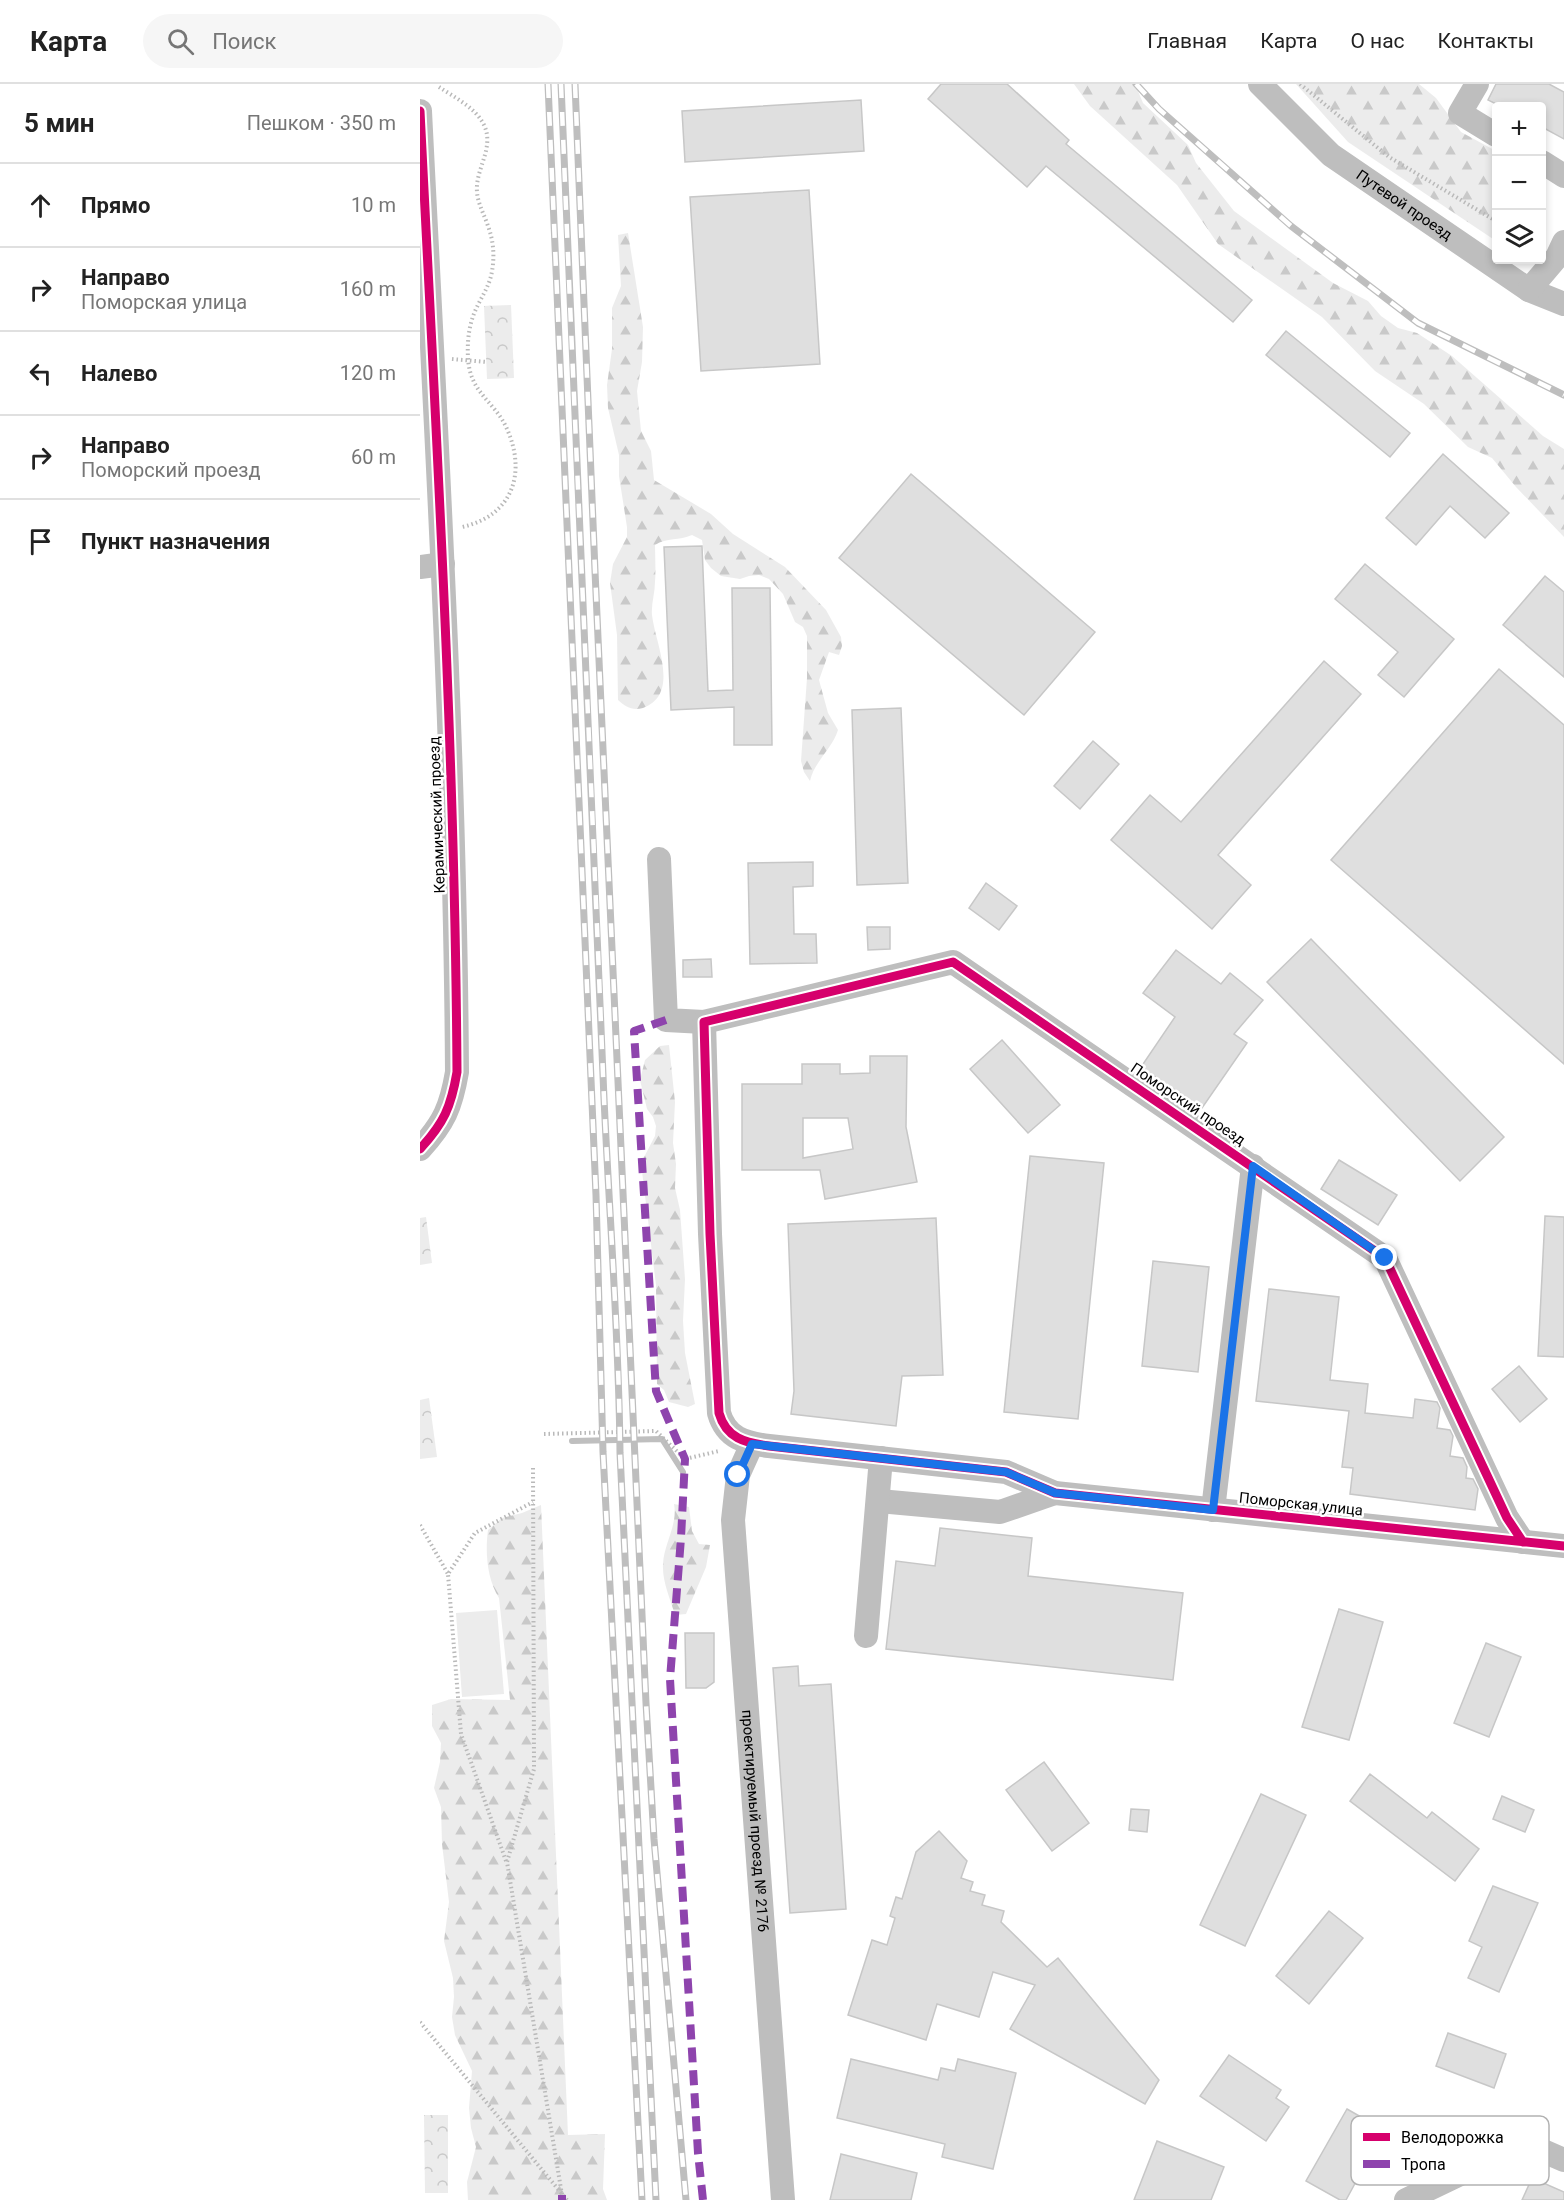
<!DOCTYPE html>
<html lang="ru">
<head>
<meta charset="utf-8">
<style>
	:root { --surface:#fff; --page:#f6f6f6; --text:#222; --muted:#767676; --line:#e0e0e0 }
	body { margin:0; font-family:Roboto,sans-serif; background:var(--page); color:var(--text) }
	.controls { position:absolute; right:18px; top:18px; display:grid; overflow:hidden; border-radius:6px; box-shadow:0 3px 9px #0003 }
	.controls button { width:54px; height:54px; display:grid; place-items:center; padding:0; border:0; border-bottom:2px solid var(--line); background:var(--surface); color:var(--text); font:30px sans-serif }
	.stop { position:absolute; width:18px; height:18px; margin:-14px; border:4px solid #1a73e8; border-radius:50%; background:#fff }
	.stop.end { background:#1a73e8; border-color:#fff; box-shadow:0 2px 6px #0008 }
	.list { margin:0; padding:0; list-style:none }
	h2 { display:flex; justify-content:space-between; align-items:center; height:78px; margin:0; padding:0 24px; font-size:26px }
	h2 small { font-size:20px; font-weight:400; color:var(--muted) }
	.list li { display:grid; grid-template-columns:39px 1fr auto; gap:18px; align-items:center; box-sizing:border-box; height:84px; padding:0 24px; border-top:2px solid var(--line) }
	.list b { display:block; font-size:22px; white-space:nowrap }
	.list p { margin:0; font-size:20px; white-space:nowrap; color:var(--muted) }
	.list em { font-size:20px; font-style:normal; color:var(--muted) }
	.icon { flex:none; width:33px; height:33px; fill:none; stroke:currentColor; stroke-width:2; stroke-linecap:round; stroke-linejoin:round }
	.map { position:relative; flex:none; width:1144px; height:2116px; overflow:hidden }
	header { display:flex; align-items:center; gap:36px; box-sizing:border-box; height:84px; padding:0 30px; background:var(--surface); border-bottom:2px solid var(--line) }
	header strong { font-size:28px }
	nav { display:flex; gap:33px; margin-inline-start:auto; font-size:21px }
	.search { width:420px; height:54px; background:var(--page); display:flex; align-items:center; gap:15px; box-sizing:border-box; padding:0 21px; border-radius:33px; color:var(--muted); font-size:22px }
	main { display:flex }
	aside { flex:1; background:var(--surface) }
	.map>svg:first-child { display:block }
	.forest { fill:url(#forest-firs) }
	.park { fill:url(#park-crowns) }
	.garden { fill:#ececec }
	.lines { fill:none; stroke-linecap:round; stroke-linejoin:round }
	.stream { stroke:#bfbfbf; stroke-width:6 }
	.building { fill:#dfdfdf; stroke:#c7c7c7; stroke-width:1.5; fill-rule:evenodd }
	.path { stroke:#b9b9b9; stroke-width:4; stroke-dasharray:1.5 3; stroke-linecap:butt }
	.minor { stroke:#bebebe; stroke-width:24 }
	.rail-casing { stroke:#bebebe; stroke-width:7 }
	.rail { stroke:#fff; stroke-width:4.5; stroke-dasharray:14; stroke-linecap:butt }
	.quiet { stroke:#8e44ad; stroke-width:8; stroke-dasharray:15 8; stroke-linecap:butt }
	.cycleway-casing { stroke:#fff; stroke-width:13 }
	.cycleway { stroke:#d6006c; stroke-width:9 }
	.route { stroke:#1a73e8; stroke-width:8 }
	.labels { text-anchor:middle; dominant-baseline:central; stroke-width:5; stroke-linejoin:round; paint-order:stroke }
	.street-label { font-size:15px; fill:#000; stroke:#fff }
	.key { fill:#fff; stroke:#b2b2b2; stroke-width:1.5 }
	.key-label { font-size:16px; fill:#000 }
</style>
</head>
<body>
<header>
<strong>Карта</strong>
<div class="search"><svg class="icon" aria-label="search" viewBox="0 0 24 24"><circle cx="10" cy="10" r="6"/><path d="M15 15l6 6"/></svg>Поиск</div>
<nav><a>Главная</a><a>Карта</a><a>О нас</a><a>Контакты</a></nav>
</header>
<main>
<aside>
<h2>5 мин<small>Пешком · 350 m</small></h2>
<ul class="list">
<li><svg class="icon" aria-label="ahead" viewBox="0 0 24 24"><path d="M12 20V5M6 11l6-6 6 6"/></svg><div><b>Прямо</b></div><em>10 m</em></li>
<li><svg class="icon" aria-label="right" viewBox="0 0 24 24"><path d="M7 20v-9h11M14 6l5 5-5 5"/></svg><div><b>Направо</b><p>Поморская улица</p></div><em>160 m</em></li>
<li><svg class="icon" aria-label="left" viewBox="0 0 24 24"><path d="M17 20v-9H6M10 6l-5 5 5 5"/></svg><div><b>Налево</b></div><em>120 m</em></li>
<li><svg class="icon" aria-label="right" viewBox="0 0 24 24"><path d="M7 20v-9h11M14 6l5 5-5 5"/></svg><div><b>Направо</b><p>Поморский проезд</p></div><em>60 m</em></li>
<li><svg class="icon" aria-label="arrive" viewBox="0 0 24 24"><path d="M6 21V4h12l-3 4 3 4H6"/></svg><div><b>Пункт назначения</b></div></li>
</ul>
</aside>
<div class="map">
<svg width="1144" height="2116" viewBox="0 0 1144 2116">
	<defs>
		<pattern id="forest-firs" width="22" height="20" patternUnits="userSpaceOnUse" patternTransform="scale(1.5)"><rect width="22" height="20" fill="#ececec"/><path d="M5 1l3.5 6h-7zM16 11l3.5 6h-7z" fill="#c9c9c9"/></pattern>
		<pattern id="park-crowns" width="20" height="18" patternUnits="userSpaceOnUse" patternTransform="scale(1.5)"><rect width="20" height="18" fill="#ececec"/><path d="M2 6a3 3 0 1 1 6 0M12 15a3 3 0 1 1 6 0" fill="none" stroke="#c9c9c9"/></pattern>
	</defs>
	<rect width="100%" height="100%" fill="#fff"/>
	<g class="forest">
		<path d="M 654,0 L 715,0 L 723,19 L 768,61 L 776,79 L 814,127 L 913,199 L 948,217 L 961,232 L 978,244 L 997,249 L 1032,272 L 1123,352 L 1144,365 L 1144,453 L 1096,403 L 1072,374 L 1048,363 L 1004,320 L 955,287 L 902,233 L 798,160 L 757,101 L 670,22 Z"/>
		<path d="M 876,0 L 999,0 L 1016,14 L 1041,48 L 1076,67 L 1076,157 L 928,58 Z"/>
		<path d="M 208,149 L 223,243 L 222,278 L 217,307 L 221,347 L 231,367 L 234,396 L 291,430 L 313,450 L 365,483 L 406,526 L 421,553 L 422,562 L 419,571 L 409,568 L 399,596 L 408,629 L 418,646 C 412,665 394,678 390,697 L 384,688 L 381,677 L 387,594 L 387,552 L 383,543 L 375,538 L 363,510 L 349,495 L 339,491 L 329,492 L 320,495 L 301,492 L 291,484 L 285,476 L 282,456 L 272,451 C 259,457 247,453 235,461 C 235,473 236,486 235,498 C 235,509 231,520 232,531 C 235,559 261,610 223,624 C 212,627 206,623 198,616 L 197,551 L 190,499 L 193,480 L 207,453 L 207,443 L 199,392 L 199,371 L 188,324 L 187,301 L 192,265 L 192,224 L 201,202 L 198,151 Z"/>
		<path d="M 249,961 L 255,1018 L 253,1059 L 256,1080 L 255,1104 L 260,1126 L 265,1195 L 263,1237 L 265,1269 L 275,1320 L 268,1323 L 249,1318 L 244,1306 L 237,1300 L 236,1201 L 221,1079 L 235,1052 L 236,1042 L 233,1033 L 227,1025 L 220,996 L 225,976 L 240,962 Z"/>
		<path d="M 254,1420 L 269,1423 L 272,1447 L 279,1460 L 290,1461 L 286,1483 L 266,1530 L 255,1531 C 250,1514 242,1497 243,1480 C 244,1459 258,1441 254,1420 Z"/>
		<path d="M 121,1421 L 148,2051 L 185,2050 L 183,2105 L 187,2116 L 48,2116 L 47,2098 L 56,2063 L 51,2044 L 49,2024 L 52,1987 L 35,1951 L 32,1933 L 34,1913 L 33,1894 L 24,1857 L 29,1818 L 22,1760 L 21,1723 L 14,1704 L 20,1678 L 21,1659 L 12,1642 L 12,1621 L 31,1615 L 90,1616 L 79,1514 C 67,1495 65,1468 68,1446 L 82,1434 L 102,1429 Z"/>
	</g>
	<g class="park">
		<path d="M 91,221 L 94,294 L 67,295 L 64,222 Z"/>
		<path d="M 6,1133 L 12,1179 L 0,1181 L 0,1134 Z"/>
		<path d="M 9,1314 L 17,1373 L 0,1375 L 0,1316 Z"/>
		<path d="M 4,2031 L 28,2031 L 28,2109 L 5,2109 Z"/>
	</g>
	<path class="garden" d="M 77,1526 L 84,1610 L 42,1613 L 36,1529 Z"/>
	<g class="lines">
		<path class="stream" d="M 152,1357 L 242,1355 L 263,1388"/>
	</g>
	<g class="building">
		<path d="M 521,0 L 587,0 L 649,56 L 646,60 L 832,216 L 813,238 L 626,82 L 607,103 L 508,15 Z"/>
		<path d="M 1076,0 L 1129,0 L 1144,8 L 1144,55 L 1122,43 L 1122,22 L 1080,22 L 1068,16 Z"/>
		<path d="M 441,16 L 444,67 L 265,78 L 262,27 Z"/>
		<path d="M 389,106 L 400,280 L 281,287 L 270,113 Z"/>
		<path d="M 866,247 L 990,349 L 970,373 L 846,271 Z"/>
		<path d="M 1023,370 L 1089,429 L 1065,454 L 1030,422 L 996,461 L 966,434 Z"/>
		<path d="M 491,390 L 675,548 L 604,631 L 419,474 Z"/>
		<path d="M 282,462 L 288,607 L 313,606 L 312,504 L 350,504 L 352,661 L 314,661 L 314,623 L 251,626 L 244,463 Z"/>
		<path d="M 945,480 L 1034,555 L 984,613 L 958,591 L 978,568 L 915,515 Z"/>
		<path d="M 1125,492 L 1144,508 L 1144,593 L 1083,541 Z"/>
		<path d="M 904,577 L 941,610 L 798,771 L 831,801 L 792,845 L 691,756 L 730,711 L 761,738 Z"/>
		<path d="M 1079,585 L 1144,641 L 1144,980 L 911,776 Z"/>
		<path d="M 481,624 L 488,799 L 437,801 L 432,626 Z"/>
		<path d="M 673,657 L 699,680 L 660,725 L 634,702 Z"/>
		<path d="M 393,778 L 393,802 L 373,803 L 374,850 L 396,850 L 397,879 L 330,880 L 328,779 Z"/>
		<path d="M 566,799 L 597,822 L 579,846 L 549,824 Z"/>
		<path d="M 447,843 L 470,843 L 470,865 L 448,866 Z"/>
		<path d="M 891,855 L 1084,1053 L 1040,1097 L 847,898 Z"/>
		<path d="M 756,866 L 801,900 L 810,889 L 843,916 L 814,950 L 827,959 L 782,1024 L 721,983 L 755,933 L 723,909 Z"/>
		<path d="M 291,875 L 292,893 L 263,893 L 263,876 Z"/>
		<path d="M 582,956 L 640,1021 L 608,1049 L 550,985 Z"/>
		<path d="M 450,972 L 487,972 L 486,1043 L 497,1098 L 405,1115 L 400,1086 L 322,1086 L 322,1000 L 382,1000 L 382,980 L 420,980 L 420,990 L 450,989 ZM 383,1034 L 428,1034 L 433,1065 L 383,1074 Z"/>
		<path d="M 610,1072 L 684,1079 L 658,1335 L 584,1328 Z"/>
		<path d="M 919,1076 L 977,1111 L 958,1141 L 901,1105 Z"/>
		<path d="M 1125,1132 L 1144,1133 L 1144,1273 L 1118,1272 Z"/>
		<path d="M 516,1134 L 523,1291 L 482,1292 L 476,1342 L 371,1330 L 374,1307 L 368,1140 Z"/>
		<path d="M 733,1177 L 789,1183 L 778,1288 L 722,1282 Z"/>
		<path d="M 849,1205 L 919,1213 L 910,1296 L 948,1300 L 945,1329 L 993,1334 L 995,1315 L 1017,1318 L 1020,1324 L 1017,1344 L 1030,1346 L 1033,1352 L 1030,1372 L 1043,1374 L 1047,1383 L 1046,1394 L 1053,1395 L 1058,1405 L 1055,1426 L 930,1410 L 933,1384 L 922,1383 L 929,1327 L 836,1317 Z"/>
		<path d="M 1099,1282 L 1127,1315 L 1100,1338 L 1072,1305 Z"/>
		<path d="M 520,1444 L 612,1454 L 608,1492 L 763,1509 L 753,1596 L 466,1565 L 476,1477 L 515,1482 Z"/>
		<path d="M 919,1525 L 963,1538 L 929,1656 L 882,1643 Z"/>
		<path d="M 265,1549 L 294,1549 L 294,1598 L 286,1604 L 266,1604 Z"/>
		<path d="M 1066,1559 L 1101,1573 L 1069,1653 L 1034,1639 Z"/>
		<path d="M 378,1582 L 379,1602 L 411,1600 L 426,1825 L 370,1829 L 353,1584 Z"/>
		<path d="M 624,1678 L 669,1739 L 632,1767 L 586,1706 Z"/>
		<path d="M 950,1690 L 1007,1734 L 1012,1728 L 1059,1765 L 1035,1797 L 930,1717 Z"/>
		<path d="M 841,1710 L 886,1731 L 825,1862 L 780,1841 Z"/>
		<path d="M 1082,1712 L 1114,1726 L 1105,1748 L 1073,1735 Z"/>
		<path d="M 711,1725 L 729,1726 L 727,1748 L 709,1746 Z"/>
		<path d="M 519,1747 L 547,1777 L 541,1794 L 553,1798 L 550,1807 L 565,1811 L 562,1821 L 584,1827 L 581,1838 L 627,1883 L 638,1874 L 739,1996 L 725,2020 L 590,1945 L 615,1901 L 573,1888 L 559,1933 L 517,1920 L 506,1956 L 428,1931 L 452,1856 L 467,1861 L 475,1834 L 470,1832 L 476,1813 L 482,1815 L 496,1768 Z"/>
		<path d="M 1073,1802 L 1118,1819 L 1079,1908 L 1048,1894 L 1062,1863 L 1049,1857 Z"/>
		<path d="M 909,1827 L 943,1854 L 889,1920 L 856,1892 Z"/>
		<path d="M 1028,1949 L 1086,1970 L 1074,2004 L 1016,1982 Z"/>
		<path d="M 809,1971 L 861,2006 L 856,2014 L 869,2023 L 846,2057 L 780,2012 Z"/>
		<path d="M 431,1975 L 518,1996 L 521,1984 L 535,1987 L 538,1975 L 596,1989 L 573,2085 L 522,2073 L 525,2060 L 417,2034 Z"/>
		<path d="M 927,2025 L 964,2046 L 926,2116 L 920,2116 L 886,2097 Z"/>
		<path d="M 737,2057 L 804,2083 L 791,2116 L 714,2116 Z"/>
		<path d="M 421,2070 L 497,2089 L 491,2116 L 410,2116 Z"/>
		<path d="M 1112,2094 L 1144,2108 L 1144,2116 L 1102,2116 Z"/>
	</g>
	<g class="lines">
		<g class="path">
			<path d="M 880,0 L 969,73 L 1076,137"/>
			<path d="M 19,3 C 34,13 56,24 64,41 C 75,64 55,85 57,108 C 58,120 64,130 68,142 C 74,158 75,175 71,192 C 68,204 61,214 56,225 C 49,240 47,257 48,274 C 50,310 75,317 87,345 C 107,390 92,432 42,443"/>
			<path d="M 32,275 L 67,278"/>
			<path d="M 124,1350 L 236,1347 L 265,1375 L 299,1367"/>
			<path d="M 113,1384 L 114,1685 L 87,1778 L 142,2111"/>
			<path d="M 0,1441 L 28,1490"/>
			<path d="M 86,1777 L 41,1650 L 28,1490 L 55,1449 L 113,1418"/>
			<path d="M 0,1938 L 147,2116"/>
		</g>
		<g class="minor">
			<path id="s1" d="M 840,0 L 911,71 L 1109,206 L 1144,220"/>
			<path d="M 1057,0 L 1040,29 L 1076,51"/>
			<path d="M 0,27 C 16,347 35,667 37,988 C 31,1023 24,1039 0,1065"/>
			<path d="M 1122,78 L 1144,92"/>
			<path d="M 1109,206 L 1137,173 L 1144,158"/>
			<path d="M 0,483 L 23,480"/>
			<path d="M 239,775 L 246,936 L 284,938 L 533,878 L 965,1174 L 1087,1434 L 1103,1458"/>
			<path d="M 284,938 L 290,1150 L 299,1329 C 306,1354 325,1359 349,1362 L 586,1388 L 635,1409 L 1144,1462"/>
			<path id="s2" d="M 332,1360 L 318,1391 L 313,1436 L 363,2116"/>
			<path d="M 459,1417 L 580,1428 L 635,1409"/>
			<path d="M 793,1426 L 833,1082"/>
			<path d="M 446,1552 L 461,1374"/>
			<path d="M 986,2116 L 1105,2059 L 1144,2076"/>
		</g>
		<defs>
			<g id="rail">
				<path d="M 128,0 L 176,1111 L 183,1368 L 222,2116"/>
				<path d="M 141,0 C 154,330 170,660 183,991 C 188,1117 199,1243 200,1369 L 236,2116"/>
				<path d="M 155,0 L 175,487 L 226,1619 L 234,1755 L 266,2116"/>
				<path d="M 716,0 L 739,25 L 871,142 L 998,239 L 1144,311"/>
			</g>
		</defs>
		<use href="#rail" class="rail-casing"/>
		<use href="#rail" class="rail"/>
		<g class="quiet">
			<path d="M 246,936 L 214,947 L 236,1307 L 265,1375 L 261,1454 L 250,1595 L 278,2069 L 283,2116"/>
			<path d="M 142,2111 L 142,2116"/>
		</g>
		<defs>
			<g id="cycleway">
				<path d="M 0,27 C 16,347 35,667 37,988 C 31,1023 24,1039 0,1065"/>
				<path d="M 1103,1458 L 1087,1434 L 965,1174 L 533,878 L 284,938 L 290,1150 L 299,1329 C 306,1354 325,1359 349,1362 L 586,1388 L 635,1409 L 1144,1462"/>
			</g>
		</defs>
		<use href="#cycleway" class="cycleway-casing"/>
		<use href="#cycleway" class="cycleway"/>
	</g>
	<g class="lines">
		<path class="route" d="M 318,1391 L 332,1360 L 586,1388 L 635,1409 L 793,1426 L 833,1082 L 965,1174"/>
	</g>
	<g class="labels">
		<g class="street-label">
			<text stroke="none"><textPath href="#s1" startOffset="189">Путевой проезд</textPath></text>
			<text transform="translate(17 731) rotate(-92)">Керамический проезд</text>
			<text transform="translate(768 1020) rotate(34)">Поморский проезд</text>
			<text transform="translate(881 1420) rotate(6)">Поморская улица</text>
			<text stroke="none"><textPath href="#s2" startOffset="381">проектируемый проезд № 2176</textPath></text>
		</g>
	</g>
	<rect x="931" y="2032" width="198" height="69" rx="9" class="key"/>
	<rect x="943" y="2049" width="27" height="8" fill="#d6006c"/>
	<rect x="943" y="2076" width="27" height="8" fill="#8e44ad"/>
	<g class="key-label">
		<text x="981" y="2059">Велодорожка</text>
		<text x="981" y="2086">Тропа</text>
	</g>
</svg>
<div class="controls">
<button>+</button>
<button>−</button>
<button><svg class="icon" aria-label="layers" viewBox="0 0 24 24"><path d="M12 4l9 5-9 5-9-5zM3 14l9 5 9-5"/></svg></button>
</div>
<div class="stop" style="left:318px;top:1391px"></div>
<div class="stop end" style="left:965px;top:1174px"></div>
</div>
</main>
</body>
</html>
